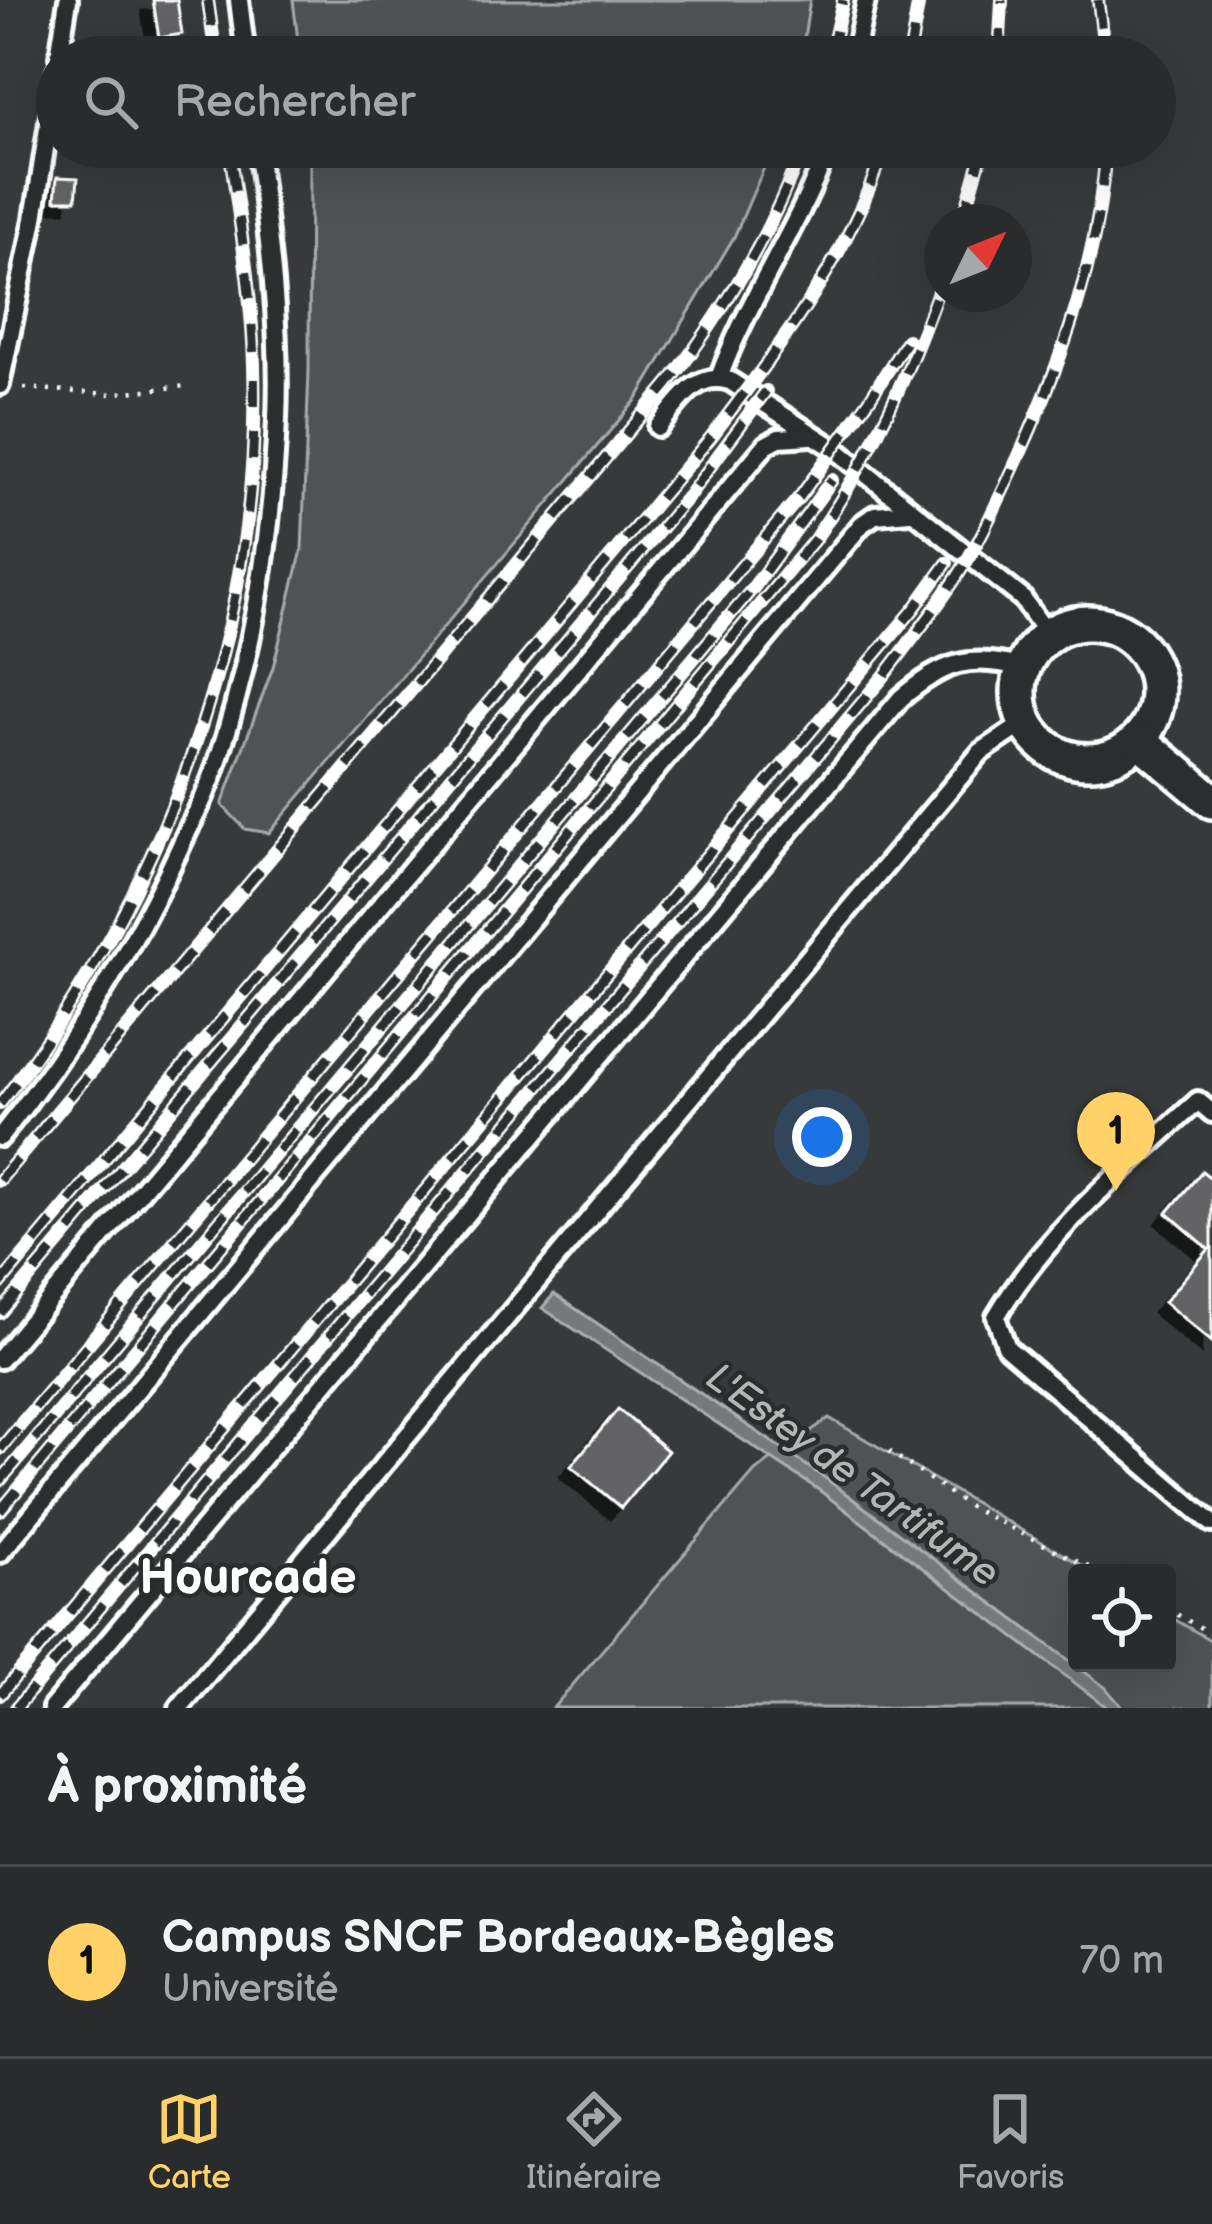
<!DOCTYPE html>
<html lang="fr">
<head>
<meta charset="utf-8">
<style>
	:root { --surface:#292c2c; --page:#313434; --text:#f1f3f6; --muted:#a5a7a9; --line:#454848; --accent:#ffd166 }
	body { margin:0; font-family:"Balsamiq Sans",sans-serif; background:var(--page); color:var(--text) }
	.controls { position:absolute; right:36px; bottom:36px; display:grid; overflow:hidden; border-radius:12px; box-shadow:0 12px 48px #0002 }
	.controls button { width:108px; height:108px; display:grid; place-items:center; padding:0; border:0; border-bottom:3px solid var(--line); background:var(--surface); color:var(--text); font:60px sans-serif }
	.compass { position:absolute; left:924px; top:204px; width:108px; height:108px; border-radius:50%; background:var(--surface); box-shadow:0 12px 48px #0002; rotate:47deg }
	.you { position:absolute; left:822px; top:1137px; width:42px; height:42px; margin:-30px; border:9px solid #fff; border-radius:50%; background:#1a73e8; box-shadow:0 0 0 18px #1a73e833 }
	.badge { display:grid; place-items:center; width:78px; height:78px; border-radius:50%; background:var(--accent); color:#111; font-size:39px; font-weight:700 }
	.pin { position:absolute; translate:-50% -99px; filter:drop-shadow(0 3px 6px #0008) }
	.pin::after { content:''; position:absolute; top:63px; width:42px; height:36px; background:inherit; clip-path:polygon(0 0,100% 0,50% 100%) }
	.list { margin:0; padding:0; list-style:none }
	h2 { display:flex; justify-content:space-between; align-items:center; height:156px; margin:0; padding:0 48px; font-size:51px }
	h2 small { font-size:39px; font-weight:400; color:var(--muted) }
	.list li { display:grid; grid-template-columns:78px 1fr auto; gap:36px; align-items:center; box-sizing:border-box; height:192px; padding:0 48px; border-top:3px solid var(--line) }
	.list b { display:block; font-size:45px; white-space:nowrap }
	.list p { margin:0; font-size:39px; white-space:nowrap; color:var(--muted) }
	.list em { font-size:39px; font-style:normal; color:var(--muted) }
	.icon { flex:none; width:66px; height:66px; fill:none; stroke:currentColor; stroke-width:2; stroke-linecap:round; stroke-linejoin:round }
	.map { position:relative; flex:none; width:1212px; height:1708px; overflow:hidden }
	.search { position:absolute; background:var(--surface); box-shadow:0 12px 48px #0002; left:36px; right:36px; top:36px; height:132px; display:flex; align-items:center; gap:30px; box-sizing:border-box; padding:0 42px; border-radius:66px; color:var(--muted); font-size:45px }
	.sheet { height:348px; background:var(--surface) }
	nav { display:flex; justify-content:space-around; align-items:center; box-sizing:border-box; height:168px; border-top:3px solid var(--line); background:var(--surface); font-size:33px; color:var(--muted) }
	nav a { display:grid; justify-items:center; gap:6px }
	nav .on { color:var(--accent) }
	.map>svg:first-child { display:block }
	.green { fill:#505354; stroke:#a8a9aa; stroke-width:3 }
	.water { fill:#767879; stroke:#adaeaf; stroke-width:3 }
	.building { fill:#636465; stroke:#fff; stroke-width:3; filter:url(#shadow) }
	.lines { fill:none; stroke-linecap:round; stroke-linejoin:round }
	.service-casing { stroke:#fff; stroke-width:26 }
	.minor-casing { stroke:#fff; stroke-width:42 }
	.path { stroke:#fff; stroke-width:4.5; stroke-dasharray:3 9; stroke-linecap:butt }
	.service { stroke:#2a2d2e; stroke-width:16 }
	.minor { stroke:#2a2d2e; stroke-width:33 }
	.rail-casing { stroke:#fff; stroke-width:14 }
	.rail { stroke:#2a2d2e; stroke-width:9; stroke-dasharray:27; stroke-linecap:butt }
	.labels { text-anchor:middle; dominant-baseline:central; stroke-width:9; stroke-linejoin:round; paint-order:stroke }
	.water-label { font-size:39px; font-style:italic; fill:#b4b5b5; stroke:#2a2d2e }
	.district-label { font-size:48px; font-weight:bold; fill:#fff; stroke:#2a2d2e }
</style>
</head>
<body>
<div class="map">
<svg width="1212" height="1708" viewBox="0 0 1212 1708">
	<defs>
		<filter id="shadow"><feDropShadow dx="-11" dy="11" stdDeviation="0" flood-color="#0009"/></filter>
	</defs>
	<rect width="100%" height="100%" fill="#373a3b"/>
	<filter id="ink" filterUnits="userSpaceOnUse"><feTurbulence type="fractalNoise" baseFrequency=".00833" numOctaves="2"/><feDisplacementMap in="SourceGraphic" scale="24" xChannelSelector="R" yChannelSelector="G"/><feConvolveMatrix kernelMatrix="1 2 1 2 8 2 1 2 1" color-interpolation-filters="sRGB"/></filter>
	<g filter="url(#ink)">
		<g class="green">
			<path d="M 293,0 L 810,0 L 801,57 L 300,57 Z"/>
			<path d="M 310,147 L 773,147 L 734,237 L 637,399 L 269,833 L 245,829 L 222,805 L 273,667 L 302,550 L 309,372 Z"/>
			<path d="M 829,1418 L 1095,1573 L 1077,1573 L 1077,1663 L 1167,1663 L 1167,1615 L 1212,1641 L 1212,1708 L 553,1708 L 755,1471 Z"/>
		</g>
		<path class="water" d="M 554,1294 L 825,1478 L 1105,1687 L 1123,1708 L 1108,1708 L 819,1490 L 542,1308 Z"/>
		<g class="building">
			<path d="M 153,0 L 177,0 L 182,34 L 159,38 Z"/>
			<path d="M 57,177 L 78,178 L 76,200 L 55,200 Z"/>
			<path d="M 1202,1171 L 1212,1179 L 1212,1342 L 1164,1302 L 1209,1249 L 1167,1213 Z"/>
			<path d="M 618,1409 L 668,1451 L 621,1508 L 571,1466 Z"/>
		</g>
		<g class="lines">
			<defs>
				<g id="service">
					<path d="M 239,0 L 246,57"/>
					<path d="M 59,57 L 68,0"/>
					<path d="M 854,57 L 866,0"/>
					<path d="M 719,378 C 748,298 799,228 828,147"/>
					<path d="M 0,385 L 34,219 L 57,71"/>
					<path d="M 658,427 C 678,404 695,370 730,381 L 835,449 L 1022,598 L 1048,635"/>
					<path d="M 1212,1113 L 1198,1101 C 1126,1167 1047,1231 996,1317 L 1007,1348 L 1212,1523"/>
					<path d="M 0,1137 C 74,1045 132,951 182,843 C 193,819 207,794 215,769 C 253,657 272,537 277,419 C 281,328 269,237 257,147"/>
					<path d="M 0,1359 L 766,445 L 779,438 L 810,436"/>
					<path d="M 0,1553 L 862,524 L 875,515 L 910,512"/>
					<path d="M 52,1708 L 901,698 C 943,663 969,653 1023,668"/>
					<path d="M 179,1708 L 981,752 L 1025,723"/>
				</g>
				<g id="minor">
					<circle cx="1088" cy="692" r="69"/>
					<path d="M 1139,740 L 1212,801"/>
				</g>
			</defs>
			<use href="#service" class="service-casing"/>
			<use href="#minor" class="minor-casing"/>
			<g class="path">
				<path d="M 24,388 L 108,394 L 186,386"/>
				<path d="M 889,1451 L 971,1508 L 1101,1573"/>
				<path d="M 1167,1609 L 1212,1634"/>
			</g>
			<use href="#service" class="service"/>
			<use href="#minor" class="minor"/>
			<defs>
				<g id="rail">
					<path d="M 208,0 L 216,57"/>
					<path d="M 1098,0 L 1105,57"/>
					<path d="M 830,57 L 843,0"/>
					<path d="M 909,57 L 919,0"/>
					<path d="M 999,57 L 1002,0"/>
					<path d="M 962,222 L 984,147"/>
					<path d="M 0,1104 C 163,893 262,634 254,365 C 252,292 239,219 229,147"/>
					<path d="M 0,1180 L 668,384 C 723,313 772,233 802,147"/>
					<path d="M 0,1284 L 711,437 C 779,347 850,256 884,147"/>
					<path d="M 0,1313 L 690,494 L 766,391"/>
					<path d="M 0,1449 L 801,495 L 869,400 L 907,340"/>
					<path d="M 0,1481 L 753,588 L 832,480"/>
					<path d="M 0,1511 L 815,539 C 871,458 909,373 942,280"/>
					<path d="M 0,1695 L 914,609 L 947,563"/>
					<path d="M 16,1708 L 884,676 C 912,639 941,603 965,564 C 986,530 1002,492 1019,456 C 1064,356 1099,258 1106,147"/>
				</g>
			</defs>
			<use href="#rail" class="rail-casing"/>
			<use href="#rail" class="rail"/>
		</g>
	</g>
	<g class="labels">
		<g class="water-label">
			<text transform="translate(852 1476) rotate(36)">L'Estey de Tartifume</text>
		</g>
		<g class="district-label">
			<text x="248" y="1578">Hourcade</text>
		</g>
	</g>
</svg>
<div class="controls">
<button><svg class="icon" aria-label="locate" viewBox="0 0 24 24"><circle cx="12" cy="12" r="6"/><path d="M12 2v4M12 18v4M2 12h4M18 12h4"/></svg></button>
</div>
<svg class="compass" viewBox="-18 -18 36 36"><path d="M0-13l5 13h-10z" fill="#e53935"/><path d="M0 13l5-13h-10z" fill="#a5a7a9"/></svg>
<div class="you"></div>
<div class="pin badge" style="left:1116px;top:1191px">1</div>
<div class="search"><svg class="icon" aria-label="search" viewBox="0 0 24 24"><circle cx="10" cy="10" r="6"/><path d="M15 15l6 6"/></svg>Rechercher</div>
</div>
<section class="sheet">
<h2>À proximité<small></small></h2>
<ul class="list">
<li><span class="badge">1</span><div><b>Campus SNCF Bordeaux-Bègles</b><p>Université</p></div><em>70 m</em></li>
</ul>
</section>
<nav>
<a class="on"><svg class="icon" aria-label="map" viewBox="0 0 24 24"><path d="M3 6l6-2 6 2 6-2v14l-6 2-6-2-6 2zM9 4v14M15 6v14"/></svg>Carte</a>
<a><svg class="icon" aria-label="directions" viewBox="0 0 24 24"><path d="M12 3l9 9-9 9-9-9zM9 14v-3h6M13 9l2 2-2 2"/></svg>Itinéraire</a>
<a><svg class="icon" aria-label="saved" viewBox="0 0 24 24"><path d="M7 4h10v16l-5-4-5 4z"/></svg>Favoris</a>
</nav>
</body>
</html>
